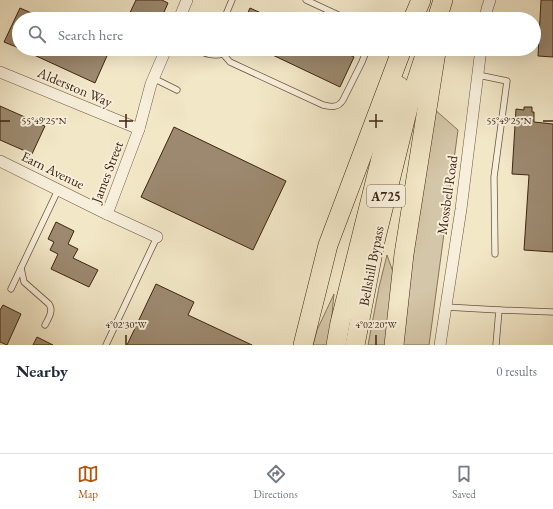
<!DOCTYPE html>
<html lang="en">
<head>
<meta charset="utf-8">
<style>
	:root { --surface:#fff; --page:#f2f2f3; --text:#1f2937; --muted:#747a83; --line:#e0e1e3; --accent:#b45309 }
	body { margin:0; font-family:"EB Garamond",serif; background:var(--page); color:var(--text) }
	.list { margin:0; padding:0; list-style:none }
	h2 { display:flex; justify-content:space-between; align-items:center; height:52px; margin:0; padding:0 16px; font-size:17px }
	h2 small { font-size:13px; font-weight:400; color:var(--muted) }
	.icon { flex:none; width:22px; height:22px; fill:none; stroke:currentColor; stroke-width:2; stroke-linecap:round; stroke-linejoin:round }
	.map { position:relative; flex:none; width:553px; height:345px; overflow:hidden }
	.search { position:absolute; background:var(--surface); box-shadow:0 4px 16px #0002; left:12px; right:12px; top:12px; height:44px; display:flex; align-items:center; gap:10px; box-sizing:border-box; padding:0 14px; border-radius:22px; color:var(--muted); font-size:15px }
	.sheet { height:108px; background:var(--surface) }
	nav { display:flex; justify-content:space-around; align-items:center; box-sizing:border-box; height:56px; border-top:1px solid var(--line); background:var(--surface); font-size:11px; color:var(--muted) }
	nav a { display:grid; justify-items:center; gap:2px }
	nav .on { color:var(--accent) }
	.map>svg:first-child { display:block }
	.green { fill:#d4c6a8; stroke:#8a755c }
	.building { fill:#9c896f; stroke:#3f240f }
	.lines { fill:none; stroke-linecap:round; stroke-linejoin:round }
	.lane-casing { stroke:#6c553d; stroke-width:7 }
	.street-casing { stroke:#6c553d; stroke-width:12 }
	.highway-casing { stroke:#3f240f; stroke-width:20 }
	.lane { stroke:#f7efdb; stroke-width:5.5 }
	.street { stroke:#f7efdb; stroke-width:11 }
	.highway { stroke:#f2e7c7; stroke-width:19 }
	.ticks { fill:none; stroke:#3f240f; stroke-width:1.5 }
	.labels { text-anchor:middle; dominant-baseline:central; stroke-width:4; stroke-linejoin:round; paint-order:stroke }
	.shield { fill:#f7efdb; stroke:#76614c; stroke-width:1 }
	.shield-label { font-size:13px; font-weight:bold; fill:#3f240f }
	.street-label { font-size:14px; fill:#3f240f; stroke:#f7efdb }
	.ticks-label { font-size:10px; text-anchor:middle; fill:#3f240f; stroke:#f7efdb; stroke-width:4; stroke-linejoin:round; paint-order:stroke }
</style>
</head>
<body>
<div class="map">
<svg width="553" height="345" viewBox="0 0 553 345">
	<rect width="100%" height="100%" fill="#f2e7c7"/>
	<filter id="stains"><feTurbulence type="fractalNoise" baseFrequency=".005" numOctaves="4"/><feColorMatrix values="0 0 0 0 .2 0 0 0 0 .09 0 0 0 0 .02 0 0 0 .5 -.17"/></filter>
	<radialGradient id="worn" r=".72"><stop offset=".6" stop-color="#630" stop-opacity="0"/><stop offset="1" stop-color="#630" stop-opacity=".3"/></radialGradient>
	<g class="green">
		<path d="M 433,108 L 458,130 L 429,345 L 401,345 Z"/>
		<path d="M 387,255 L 393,272 L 387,345 L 368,345 L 379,287 Z"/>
		<path d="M 334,294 L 329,345 L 313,345 L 317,330 Z"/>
	</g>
	<g class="building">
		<path d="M 136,0 L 162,0 L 168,3 L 161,19 L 127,19 Z"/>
		<path d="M 541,0 L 553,0 L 553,57 L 538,56 Z"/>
		<path d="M 20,8 L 45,19 L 19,19 L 19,48 L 4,42 Z"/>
		<path d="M 250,8 L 274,19 L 245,19 Z"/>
		<path d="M 21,49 L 110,49 L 95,83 Z"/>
		<path d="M 260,49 L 338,49 L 354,57 L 340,87 Z"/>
		<path d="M 0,106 L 45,126 L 32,154 L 0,140 Z"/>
		<path d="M 524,107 L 532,107 L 532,112 L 534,112 L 534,122 L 553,124 L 553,252 L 524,250 L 529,175 L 512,174 L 516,109 L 524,110 Z"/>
		<path d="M 174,127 L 286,181 L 253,250 L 141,197 Z"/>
		<path d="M 56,222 L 74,231 L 68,244 L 78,249 L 73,258 L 98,270 L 89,287 L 51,269 L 58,254 L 50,250 L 54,242 L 48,239 Z"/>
		<path d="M 156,284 L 194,302 L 188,315 L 252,345 L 127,345 Z"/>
		<path d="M 3,305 L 21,314 L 7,345 L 0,342 L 0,310 Z"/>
		<path d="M 37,337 L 53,345 L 33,345 Z"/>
	</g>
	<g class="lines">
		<defs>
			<g id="lane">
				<path d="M 306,0 L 347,19"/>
				<path d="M 224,19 L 232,0"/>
				<path d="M 194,49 C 204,53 212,57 223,54"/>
				<path d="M 223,49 L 223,54 L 230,62 L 323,105 C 331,107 338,108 343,100 L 362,62 L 367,49"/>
				<path d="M 478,75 L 507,81 L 494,177 L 495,254"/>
				<path d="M 153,78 L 177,90"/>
				<path d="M 21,268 L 24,282 L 49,304 C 54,311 48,319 45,325"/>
				<path d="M 11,289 L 58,190"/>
				<path d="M 446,307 L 499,310 L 496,345"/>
				<path d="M 499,310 L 553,312"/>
				<path d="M 106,345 L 157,237"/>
			</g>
			<g id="street">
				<path d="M 179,19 L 187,0"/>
				<path d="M 485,19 L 487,9 L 490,0"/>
				<path d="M 0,72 L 139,129"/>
				<path d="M 0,161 L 107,214 L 157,237"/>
				<path d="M 107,214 L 139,129 L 151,84 L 166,49"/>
				<path d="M 440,345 L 461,209 L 481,49"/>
			</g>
			<g id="highway">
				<path d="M 413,19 L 421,0"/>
				<path d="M 437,19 L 443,0"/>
				<path d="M 303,345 L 328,245 L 402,49"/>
				<path d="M 336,345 L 340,323 L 399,86"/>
				<path d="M 355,345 L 376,237 L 409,104 L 427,49"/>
				<path d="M 394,345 L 404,254 L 436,52"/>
			</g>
		</defs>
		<use href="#lane" class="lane-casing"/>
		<use href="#street" class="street-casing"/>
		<use href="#highway" class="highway-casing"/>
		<use href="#lane" class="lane"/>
		<use href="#street" class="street"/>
		<use href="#highway" class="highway"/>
	</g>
	<path class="ticks" d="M 126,114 L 126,128M 376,114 L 376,128M 0,121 L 10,121M 119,121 L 133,121M 369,121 L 383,121M 543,121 L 553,121M 126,335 L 126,345M 376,335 L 376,345"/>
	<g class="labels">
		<rect class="shield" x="367" y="185" width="38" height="22" rx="3"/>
		<g class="shield-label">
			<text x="386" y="196">A725</text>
		</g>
		<g class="street-label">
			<text transform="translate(75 87) rotate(23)">Alderston Way</text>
			<text transform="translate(53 170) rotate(26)">Earn Avenue</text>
			<text transform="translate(107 172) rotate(-69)">James Street</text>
			<text transform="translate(447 195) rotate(-82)">Mossbell Road</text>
			<text transform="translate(371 266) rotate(-79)">Bellshill Bypass</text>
		</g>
	</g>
	<g class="ticks-label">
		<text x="44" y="124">55°49'25"N</text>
		<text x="509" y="124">55°49'25"N</text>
		<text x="126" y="328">4°02'30"W</text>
		<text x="376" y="328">4°02'20"W</text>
	</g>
	<rect width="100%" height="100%" filter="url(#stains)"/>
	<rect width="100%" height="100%" fill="url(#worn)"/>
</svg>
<div class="search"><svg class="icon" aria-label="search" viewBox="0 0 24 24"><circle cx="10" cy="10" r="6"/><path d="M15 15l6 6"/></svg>Search here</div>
</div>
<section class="sheet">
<h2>Nearby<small>0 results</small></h2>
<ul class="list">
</ul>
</section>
<nav>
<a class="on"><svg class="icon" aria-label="map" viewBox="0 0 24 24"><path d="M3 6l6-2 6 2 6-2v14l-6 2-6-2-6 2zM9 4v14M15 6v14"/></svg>Map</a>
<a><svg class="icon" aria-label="directions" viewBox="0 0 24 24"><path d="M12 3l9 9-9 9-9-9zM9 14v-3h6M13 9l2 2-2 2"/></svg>Directions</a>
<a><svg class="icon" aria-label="saved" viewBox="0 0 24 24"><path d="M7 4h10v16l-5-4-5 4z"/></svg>Saved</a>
</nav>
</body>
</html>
